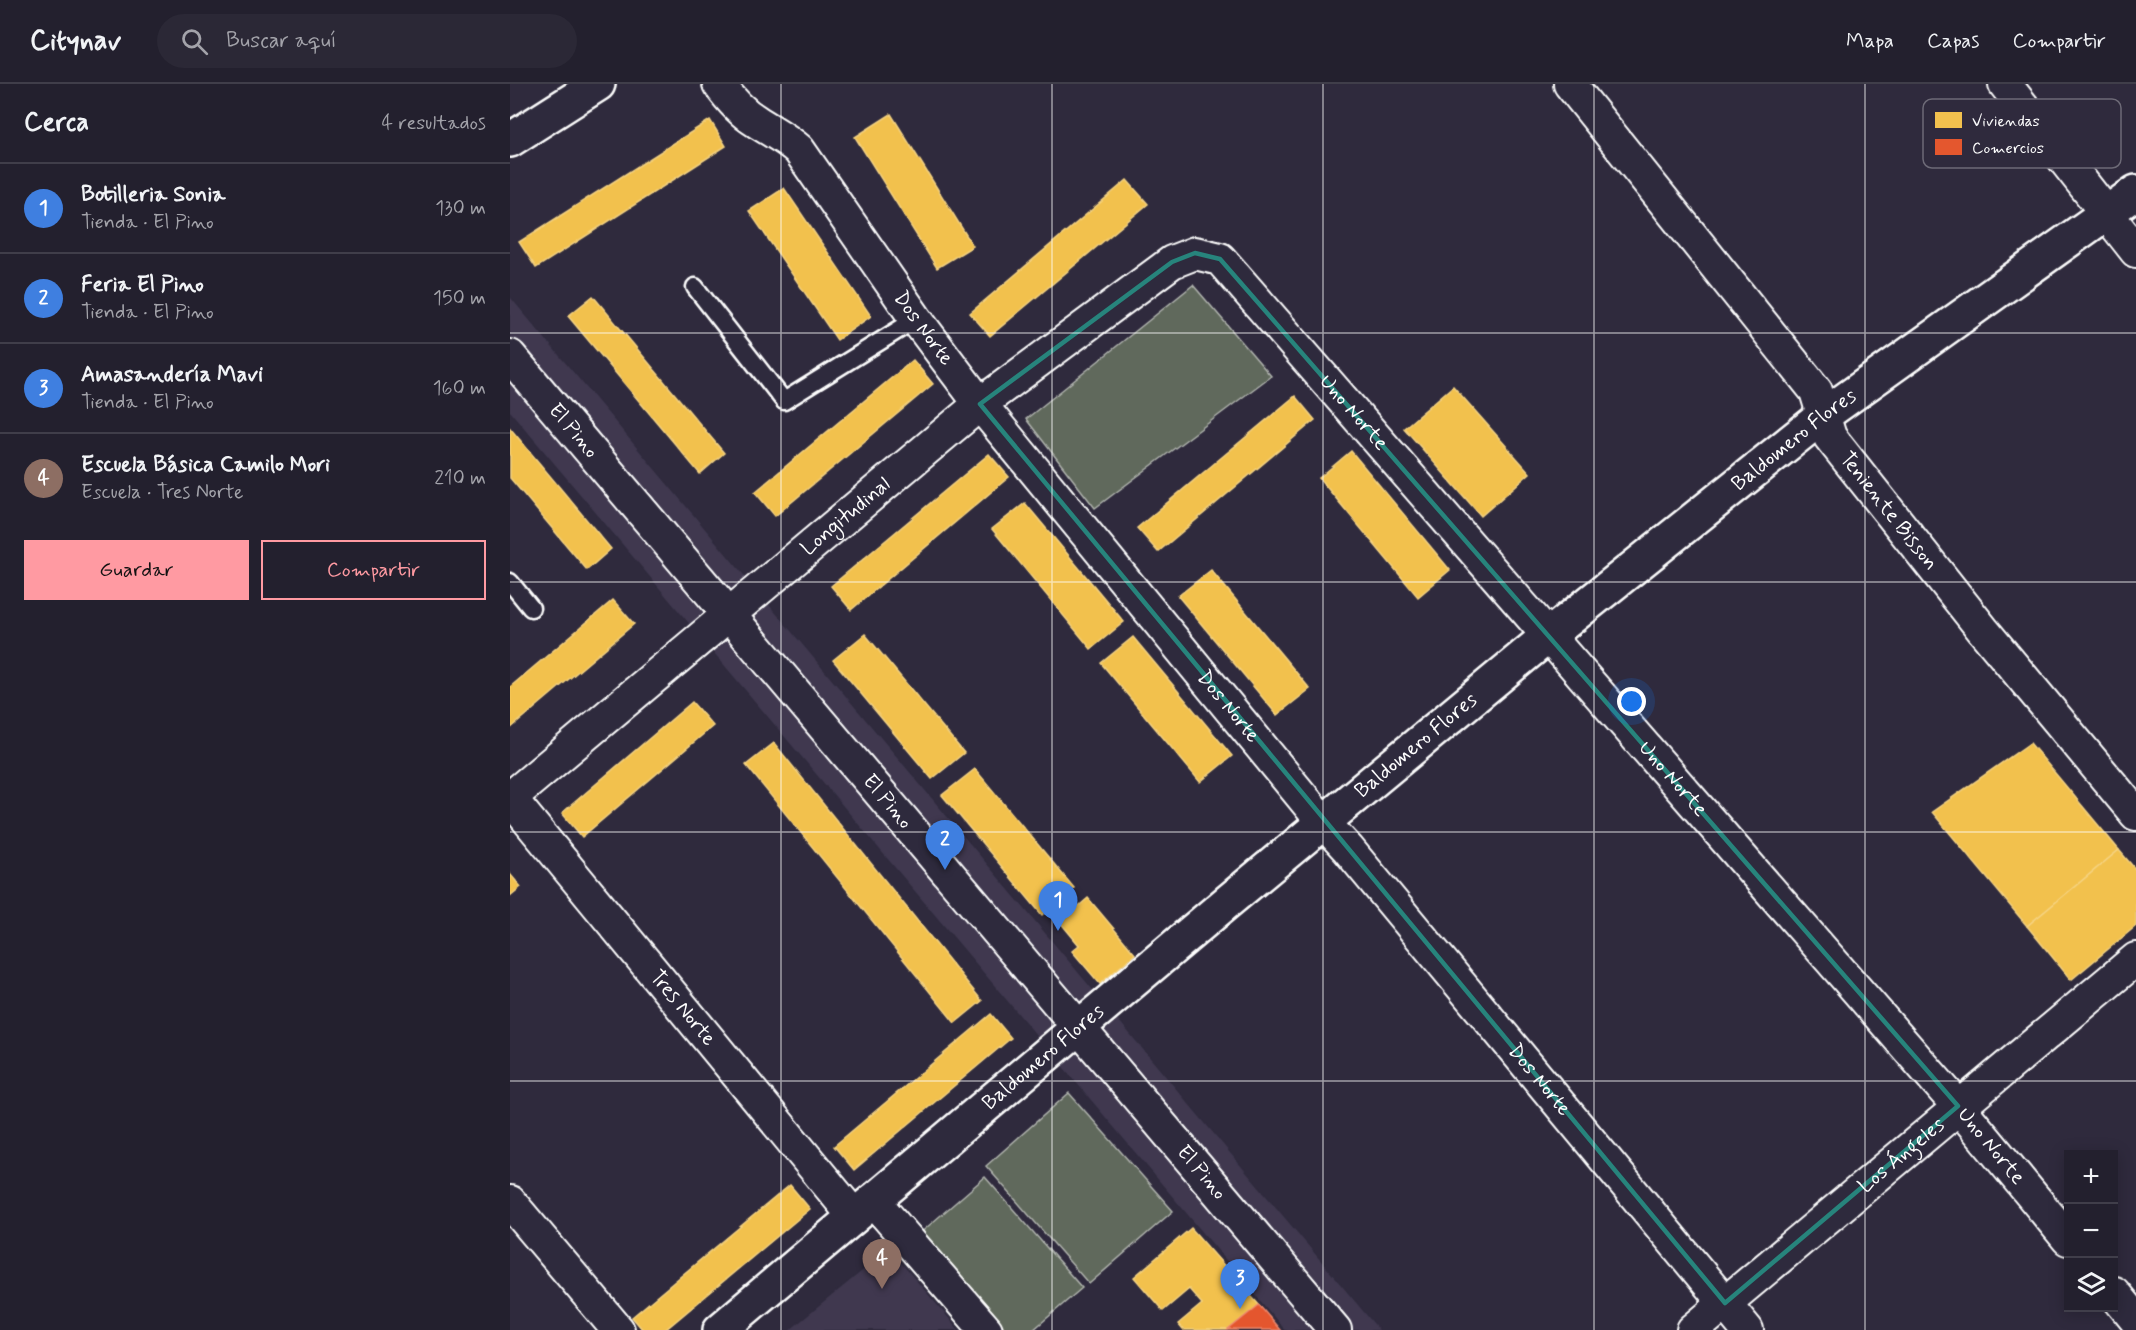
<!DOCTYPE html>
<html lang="es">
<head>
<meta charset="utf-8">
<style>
	:root { --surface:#23202e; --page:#2b2836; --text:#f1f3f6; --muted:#a3a3aa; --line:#403e4a; --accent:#ff9aa2 }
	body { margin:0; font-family:Mynerve,sans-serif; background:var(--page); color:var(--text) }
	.controls { position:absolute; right:18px; bottom:18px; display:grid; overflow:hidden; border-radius:0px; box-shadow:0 3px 15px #0003 }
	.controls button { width:54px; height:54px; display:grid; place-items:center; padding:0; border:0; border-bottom:2px solid var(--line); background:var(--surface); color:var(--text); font:30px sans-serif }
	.you { position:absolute; left:1122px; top:618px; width:21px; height:21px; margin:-15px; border:4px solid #fff; border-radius:50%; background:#1a73e8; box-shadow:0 0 0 9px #1a73e833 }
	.badge { display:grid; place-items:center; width:39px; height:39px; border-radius:50%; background:var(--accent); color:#fff; font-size:20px; font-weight:700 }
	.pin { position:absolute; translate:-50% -50px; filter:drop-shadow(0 2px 3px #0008) }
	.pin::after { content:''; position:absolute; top:32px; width:21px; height:18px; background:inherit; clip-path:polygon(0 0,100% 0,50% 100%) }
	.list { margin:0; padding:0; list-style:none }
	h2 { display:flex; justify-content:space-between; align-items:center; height:78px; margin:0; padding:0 24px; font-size:26px }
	h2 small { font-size:20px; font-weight:400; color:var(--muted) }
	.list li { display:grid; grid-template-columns:39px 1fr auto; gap:18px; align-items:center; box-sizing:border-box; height:90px; padding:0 24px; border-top:2px solid var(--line) }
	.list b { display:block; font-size:22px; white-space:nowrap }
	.list p { margin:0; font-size:20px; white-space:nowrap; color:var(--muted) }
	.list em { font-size:20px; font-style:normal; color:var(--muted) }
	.actions { display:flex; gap:12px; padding:18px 24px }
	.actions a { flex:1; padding:14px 0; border:2px solid var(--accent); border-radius:0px; text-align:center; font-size:21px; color:var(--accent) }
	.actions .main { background:var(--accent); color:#111 }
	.icon { flex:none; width:33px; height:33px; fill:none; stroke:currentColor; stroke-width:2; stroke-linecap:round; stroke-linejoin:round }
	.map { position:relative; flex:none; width:1626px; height:1246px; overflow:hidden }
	header { display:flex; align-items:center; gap:36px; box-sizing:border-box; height:84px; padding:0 30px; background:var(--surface); border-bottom:2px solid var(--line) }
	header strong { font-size:28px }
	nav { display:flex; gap:33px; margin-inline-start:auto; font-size:21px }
	.search { width:420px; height:54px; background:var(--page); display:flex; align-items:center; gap:15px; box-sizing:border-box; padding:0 21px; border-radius:33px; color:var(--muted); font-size:22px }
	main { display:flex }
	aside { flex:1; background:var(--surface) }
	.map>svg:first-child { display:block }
	.built { fill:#3f384f }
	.green { fill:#61695c; stroke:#b0b4ae; stroke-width:1.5 }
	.homes { fill:#f2c14e; stroke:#f6d483; stroke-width:1.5 }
	.shops { fill:#e4572e; stroke:#ec896d; stroke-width:1.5 }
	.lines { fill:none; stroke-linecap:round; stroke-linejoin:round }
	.lane-casing { stroke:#fff; stroke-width:21 }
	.street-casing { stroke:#fff; stroke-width:36 }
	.secondary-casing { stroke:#fff; stroke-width:38 }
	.lane { stroke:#2f2a3d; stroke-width:16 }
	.street { stroke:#2f2a3d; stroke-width:32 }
	.secondary { stroke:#2f2a3d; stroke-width:33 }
	.marked { fill:none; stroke:#27847c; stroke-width:4.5; stroke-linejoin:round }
	.grid { fill:none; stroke:#fff; stroke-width:1.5; stroke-opacity:0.55 }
	.labels { text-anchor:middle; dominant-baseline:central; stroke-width:6; stroke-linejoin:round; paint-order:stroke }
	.street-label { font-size:21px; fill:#fff; stroke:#2f2a3d }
	.key { fill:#2f2a3d; stroke:#6d6a77; stroke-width:1.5 }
	.key-label { font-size:16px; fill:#fff }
</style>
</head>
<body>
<header>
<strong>Citynav</strong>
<div class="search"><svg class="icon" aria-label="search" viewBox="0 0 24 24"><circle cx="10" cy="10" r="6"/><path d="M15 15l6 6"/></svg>Buscar aquí</div>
<nav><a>Mapa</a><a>Capas</a><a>Compartir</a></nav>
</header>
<main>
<aside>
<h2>Cerca<small>4 resultados</small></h2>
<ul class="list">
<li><span class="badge" style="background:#3f7fe0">1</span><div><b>Botilleria Sonia</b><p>Tienda · El Pino</p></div><em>130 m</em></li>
<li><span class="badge" style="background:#3f7fe0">2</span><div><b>Feria El Pino</b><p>Tienda · El Pino</p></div><em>150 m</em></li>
<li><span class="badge" style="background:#3f7fe0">3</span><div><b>Amasandería Mavi</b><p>Tienda · El Pino</p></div><em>160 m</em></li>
<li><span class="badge" style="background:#8d6e63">4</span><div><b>Escuela Básica Camilo Mori</b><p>Escuela · Tres Norte</p></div><em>210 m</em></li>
</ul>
<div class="actions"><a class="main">Guardar</a><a>Compartir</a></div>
</aside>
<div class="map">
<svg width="1626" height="1246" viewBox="0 0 1626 1246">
	<rect width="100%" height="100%" fill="#2f2a3d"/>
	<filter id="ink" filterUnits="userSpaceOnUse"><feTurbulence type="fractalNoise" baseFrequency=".0167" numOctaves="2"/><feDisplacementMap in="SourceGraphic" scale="12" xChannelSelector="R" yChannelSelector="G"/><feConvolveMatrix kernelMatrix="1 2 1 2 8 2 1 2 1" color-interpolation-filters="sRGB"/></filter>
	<g filter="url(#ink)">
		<g class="built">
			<path d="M 0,213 L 869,1246 L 775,1246 L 0,327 Z"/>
			<path d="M 379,1165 L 449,1246 L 280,1246 Z"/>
		</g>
		<g class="green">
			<path d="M 683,201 L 761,292 L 585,424 L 516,335 Z"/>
			<path d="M 559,1009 L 663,1127 L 579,1200 L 476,1082 Z"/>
			<path d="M 475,1093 L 572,1204 L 523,1246 L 491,1246 L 408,1151 Z"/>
		</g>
		<g class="homes">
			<path d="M 381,30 L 463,162 L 427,184 L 345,53 Z"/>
			<path d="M 200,36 L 216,62 L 26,184 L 9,158 Z"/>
			<path d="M 617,96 L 638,120 L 480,252 L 460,229 Z"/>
			<path d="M 274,104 L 361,232 L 327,256 L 239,127 Z"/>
			<path d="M 83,212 L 214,369 L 190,390 L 58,232 Z"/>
			<path d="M 403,276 L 423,300 L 265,432 L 245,408 Z"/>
			<path d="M 943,302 L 1020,389 L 971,432 L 894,344 Z"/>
			<path d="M 785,312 L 805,336 L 648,468 L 627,444 Z"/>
			<path d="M 0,344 L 101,465 L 77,486 L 0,394 Z"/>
			<path d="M 841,367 L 940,486 L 908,513 L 809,394 Z"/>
			<path d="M 479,370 L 499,393 L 341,526 L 321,502 Z"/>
			<path d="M 515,419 L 614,538 L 581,565 L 482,445 Z"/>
			<path d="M 701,486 L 800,605 L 767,631 L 668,512 Z"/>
			<path d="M 103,516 L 124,540 L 0,645 L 0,603 Z"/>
			<path d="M 355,550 L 454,669 L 422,695 L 323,576 Z"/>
			<path d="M 623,553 L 722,672 L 690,698 L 591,579 Z"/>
			<path d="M 182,618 L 203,642 L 72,753 L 52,729 Z"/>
			<path d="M 264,659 L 472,917 L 445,939 L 236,681 Z"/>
			<path d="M 1520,659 L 1609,766 L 1517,842 L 1422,728 Z"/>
			<path d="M 465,685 L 564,804 L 532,831 L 432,711 Z"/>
			<path d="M 1609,766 L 1626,786 L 1626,842 L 1561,896 L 1517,842 Z"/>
			<path d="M 0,790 L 11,803 L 0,812 Z"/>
			<path d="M 578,814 L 625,870 L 590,900 L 562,867 L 569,861 L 550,838 Z"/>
			<path d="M 481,930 L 501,954 L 344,1086 L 324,1062 Z"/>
			<path d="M 280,1101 L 300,1125 L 155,1246 L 133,1246 L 122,1233 Z"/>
			<path d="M 681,1144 L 749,1221 L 718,1246 L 673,1246 L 668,1240 L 692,1220 L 679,1205 L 653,1227 L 624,1193 Z"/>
		</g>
		<path class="shops" d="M 749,1221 L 770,1246 L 718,1246 Z"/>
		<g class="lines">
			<defs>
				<g id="lane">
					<path d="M 185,203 L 274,317 L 406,235"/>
					<path d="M 0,498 L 21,524"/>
				</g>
				<g id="street">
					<path id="s1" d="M 209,0 C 219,14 231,28 246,37 C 261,47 276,54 289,66 L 406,235 L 470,320 L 813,738 L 838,765 L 1237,1246"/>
					<path id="s2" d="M 1060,0 L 1306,307 L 1320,353 L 1473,546 L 1626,730"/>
					<path d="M 1495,0 L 1626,167"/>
					<path id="s3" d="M 0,272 L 825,1246"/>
					<path id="s4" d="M 0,714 L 470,320 L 662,178 L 685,169 L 710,175 L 1448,1022 L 1558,1155"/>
					<path id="s5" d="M 0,714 L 344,1132"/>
					<path d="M 363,1116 L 476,1246"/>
					<path d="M 0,1118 L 108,1246"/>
					<path d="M 1604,1209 L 1626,1236"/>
					<path id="s6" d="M 1183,1246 L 1626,875"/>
				</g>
				<g id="secondary">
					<path d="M 0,56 L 88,0"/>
					<path id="s7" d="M 210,1246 L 716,819 L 1038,552 L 1314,331 L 1626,108"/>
				</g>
			</defs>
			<use href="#lane" class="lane-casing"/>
			<use href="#street" class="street-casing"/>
			<use href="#secondary" class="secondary-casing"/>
			<use href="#lane" class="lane"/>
			<use href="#street" class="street"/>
			<use href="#secondary" class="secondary"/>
		</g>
	</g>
	<path class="marked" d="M 685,169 L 710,175 L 1448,1022 L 1215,1219 L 470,320 L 662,178 Z"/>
	<path class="grid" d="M 271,0 L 271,1246M 542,0 L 542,1246M 813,0 L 813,1246M 1084,0 L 1084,1246M 1355,0 L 1355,1246M 0,249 L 1626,249M 0,498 L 1626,498M 0,748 L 1626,748M 0,997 L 1626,997"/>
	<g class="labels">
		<g class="street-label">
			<text stroke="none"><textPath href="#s1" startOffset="322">Dos Norte</textPath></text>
			<text stroke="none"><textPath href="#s4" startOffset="1106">Uno Norte</textPath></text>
			<text stroke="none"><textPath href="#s3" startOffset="98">El Pino</textPath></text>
			<text stroke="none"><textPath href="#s7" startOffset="1395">Baldomero Flores</textPath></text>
			<text stroke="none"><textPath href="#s2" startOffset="536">Teniente Bisson</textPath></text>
			<text stroke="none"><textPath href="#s4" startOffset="438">Longitudinal</textPath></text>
			<text stroke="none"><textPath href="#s1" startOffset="808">Dos Norte</textPath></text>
			<text stroke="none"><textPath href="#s7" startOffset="909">Baldomero Flores</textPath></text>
			<text stroke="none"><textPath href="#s4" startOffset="1592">Uno Norte</textPath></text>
			<text stroke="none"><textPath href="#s3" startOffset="584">El Pino</textPath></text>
			<text stroke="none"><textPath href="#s5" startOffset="272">Tres Norte</textPath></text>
			<text stroke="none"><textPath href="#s7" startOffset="423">Baldomero Flores</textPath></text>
			<text stroke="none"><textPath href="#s1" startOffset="1294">Dos Norte</textPath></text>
			<text stroke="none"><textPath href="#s4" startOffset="2078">Uno Norte</textPath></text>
			<text stroke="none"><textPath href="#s6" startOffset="272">Los Ángeles</textPath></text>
			<text stroke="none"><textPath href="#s3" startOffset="1070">El Pino</textPath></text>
		</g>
	</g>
	<rect x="1413" y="15" width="198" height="69" rx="9" class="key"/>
	<rect x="1425" y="28" width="27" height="16" fill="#f2c14e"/>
	<rect x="1425" y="55" width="27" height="16" fill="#e4572e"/>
	<g class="key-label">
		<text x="1462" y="42">Viviendas</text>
		<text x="1462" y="69">Comercios</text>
	</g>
</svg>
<div class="controls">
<button>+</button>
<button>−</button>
<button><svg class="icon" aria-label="layers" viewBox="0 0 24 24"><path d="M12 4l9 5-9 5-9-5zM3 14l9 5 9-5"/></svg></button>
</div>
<div class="you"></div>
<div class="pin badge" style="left:548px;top:847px;background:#3f7fe0">1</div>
<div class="pin badge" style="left:435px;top:786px;background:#3f7fe0">2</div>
<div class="pin badge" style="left:730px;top:1225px;background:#3f7fe0">3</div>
<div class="pin badge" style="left:372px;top:1205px;background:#8d6e63">4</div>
</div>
</main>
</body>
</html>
